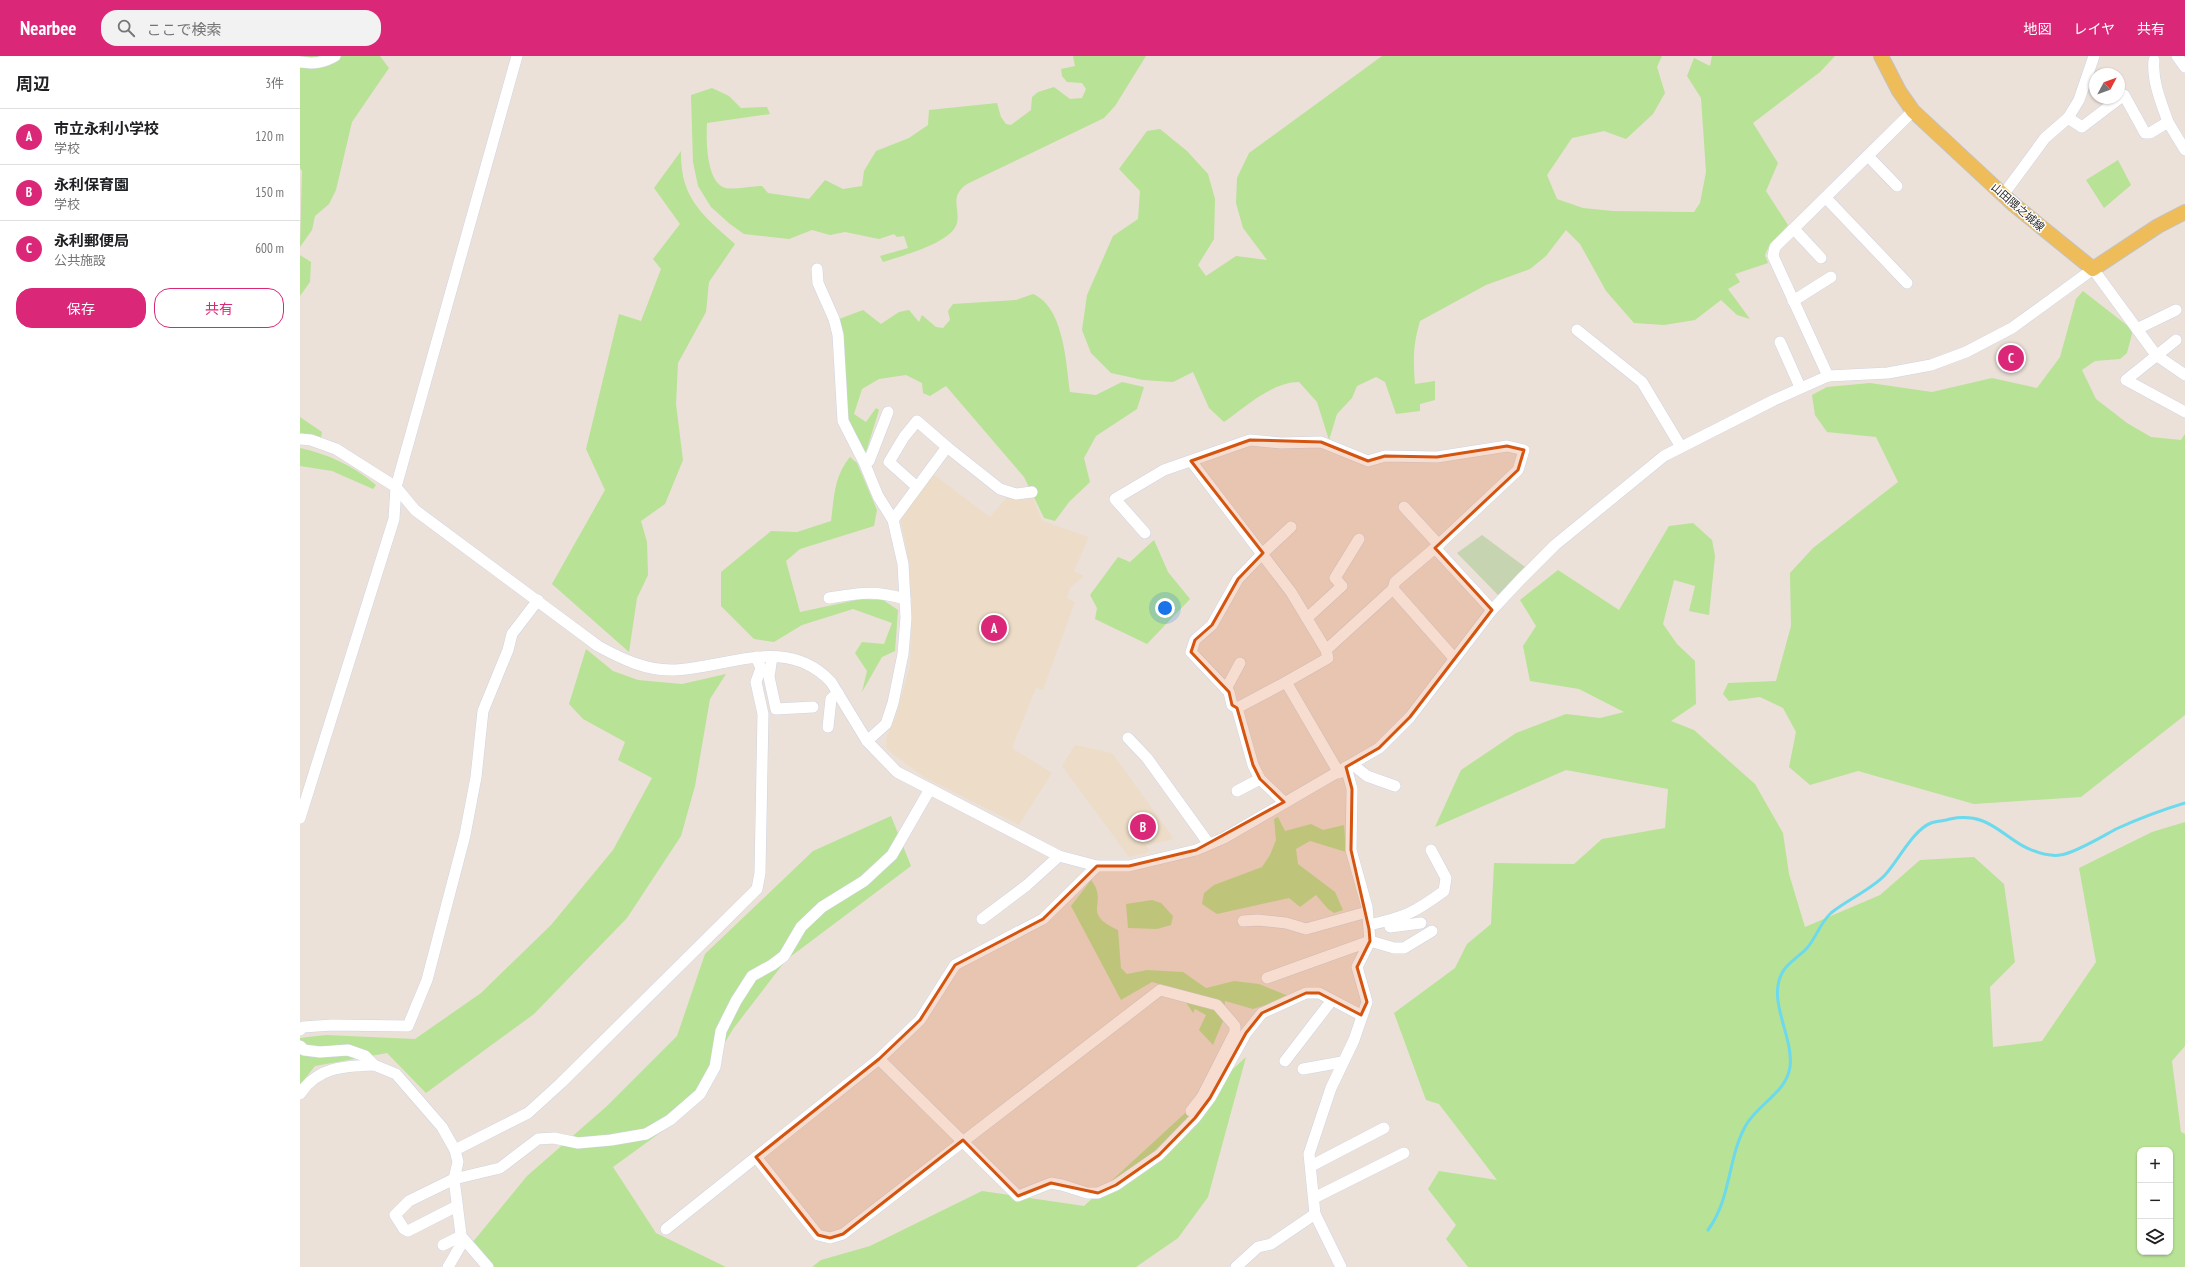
<!DOCTYPE html>
<html lang="ja">
<head>
<meta charset="utf-8">
<style>
	:root { --surface:#fff; --page:#f2f2f2; --text:#202124; --muted:#757577; --line:#e0e0e0; --accent:#db2777 }
	body { margin:0; font-family:"PT Sans Narrow","Noto Sans JP",sans-serif; background:var(--page); color:var(--text) }
	.controls { position:absolute; right:12px; bottom:12px; display:grid; overflow:hidden; border-radius:8px; box-shadow:0 1px 3px #0004 }
	.controls button { width:36px; height:36px; display:grid; place-items:center; padding:0; border:0; border-bottom:1px solid var(--line); background:var(--surface); color:var(--text); font:20px sans-serif }
	.compass { position:absolute; left:1789px; top:12px; width:36px; height:36px; border-radius:50%; background:var(--surface); box-shadow:0 1px 3px #0004; rotate:49deg }
	.you { position:absolute; left:865px; top:552px; width:14px; height:14px; margin:-10px; border:3px solid #fff; border-radius:50%; background:#1a73e8; box-shadow:0 0 0 6px #1a73e833 }
	.badge { display:grid; place-items:center; width:26px; height:26px; border-radius:50%; background:var(--accent); color:#fff; font-size:13px; font-weight:700 }
	.pin { position:absolute; translate:-50% -50%; border:2px solid #fff; box-shadow:0 1px 4px #0006 }
	.list { margin:0; padding:0; list-style:none }
	h2 { display:flex; justify-content:space-between; align-items:center; height:52px; margin:0; padding:0 16px; font-size:17px }
	h2 small { font-size:13px; font-weight:400; color:var(--muted) }
	.list li { display:grid; grid-template-columns:26px 1fr auto; gap:12px; align-items:center; box-sizing:border-box; height:56px; padding:0 16px; border-top:1px solid var(--line) }
	.list b { display:block; font-size:15px; white-space:nowrap }
	.list p { margin:0; font-size:13px; white-space:nowrap; color:var(--muted) }
	.list em { font-size:13px; font-style:normal; color:var(--muted) }
	.actions { display:flex; gap:8px; padding:12px 16px }
	.actions a { flex:1; padding:9px 0; border:1px solid var(--accent); border-radius:16px; text-align:center; font-size:14px; color:var(--accent) }
	.actions .main { background:var(--accent); color:#fff }
	.icon { flex:none; width:22px; height:22px; fill:none; stroke:currentColor; stroke-width:2; stroke-linecap:round; stroke-linejoin:round }
	.map { position:relative; flex:none; width:1885px; height:1211px; overflow:hidden }
	header { display:flex; align-items:center; gap:24px; box-sizing:border-box; height:56px; padding:0 20px; background:var(--accent); color:#fff }
	header strong { font-size:19px }
	nav { display:flex; gap:22px; margin-inline-start:auto; font-size:14px }
	.search { width:280px; height:36px; background:var(--page); display:flex; align-items:center; gap:10px; box-sizing:border-box; padding:0 14px; border-radius:16px; color:var(--muted); font-size:15px }
	main { display:flex }
	aside { flex:1; background:var(--surface) }
	.map>svg:first-child { display:block }
	.education { fill:#edddc8 }
	.green { fill:#b8e295; fill-rule:evenodd }
	.cemetery { fill:#c6d4b1 }
	.lines { fill:none; stroke-linecap:round; stroke-linejoin:round }
	.stream { stroke:#6cd9ed; stroke-width:3 }
	.minor-casing { stroke:#cfd4e1; stroke-width:12 }
	.major-casing { stroke:#c3c3c3; stroke-width:16 }
	.minor { stroke:#fff; stroke-width:11 }
	.major { stroke:#efbc5a; stroke-width:14 }
	.marked { fill:#d5540f; fill-opacity:0.2; stroke:#d5540f; stroke-width:3; stroke-linejoin:round }
	.labels { text-anchor:middle; dominant-baseline:central; stroke-width:3; stroke-linejoin:round; paint-order:stroke }
	.street-label { font-size:11px; fill:#282828; stroke:#fff }
</style>
</head>
<body>
<header>
<strong>Nearbee</strong>
<div class="search"><svg class="icon" aria-label="search" viewBox="0 0 24 24"><circle cx="10" cy="10" r="6"/><path d="M15 15l6 6"/></svg>ここで検索</div>
<nav><a>地図</a><a>レイヤ</a><a>共有</a></nav>
</header>
<main>
<aside>
<h2>周辺<small>3件</small></h2>
<ul class="list">
<li><span class="badge">A</span><div><b>市立永利小学校</b><p>学校</p></div><em>120 m</em></li>
<li><span class="badge">B</span><div><b>永利保育園</b><p>学校</p></div><em>150 m</em></li>
<li><span class="badge">C</span><div><b>永利郵便局</b><p>公共施設</p></div><em>600 m</em></li>
</ul>
<div class="actions"><a class="main">保存</a><a>共有</a></div>
</aside>
<div class="map">
<svg width="1885" height="1211" viewBox="0 0 1885 1211">
	<rect width="100%" height="100%" fill="#ebe1d9"/>
	<g class="education">
		<path d="M 633,418 L 690,461 L 708,440 L 732,441 L 743,465 L 789,481 L 774,515 L 784,520 L 770,532 L 767,542 L 775,546 L 743,634 L 736,632 L 712,692 L 752,717 L 719,769 L 624,721 L 590,696 L 586,691 L 587,680 L 596,660 L 610,610 L 612,559 L 609,508 L 600,460 Z"/>
		<path d="M 775,689 L 812,697 L 874,783 L 847,789 L 849,796 L 829,801 L 762,710 Z"/>
	</g>
	<g class="green">
		<path d="M 0,0 L 80,0 L 89,12 L 52,66 L 36,134 L 29,148 L 15,160 L 12,174 L 0,191 L 2,115 L 0,112 Z"/>
		<path d="M 773,0 L 846,0 L 815,50 L 804,62 L 667,128 C 649,141 660,150 657,167 C 652,187 601,200 583,206 L 580,200 L 608,192 L 604,180 L 597,181 L 594,178 L 579,183 L 545,176 L 530,179 L 512,174 L 489,183 L 444,178 L 430,168 L 411,151 L 398,130 L 393,106 L 391,39 L 412,32 L 429,40 L 441,52 L 467,51 L 470,58 L 407,67 C 406,83 406,126 425,132 C 433,134 453,130 462,130 L 468,137 L 509,143 L 525,124 L 543,133 L 562,130 L 564,115 L 576,95 L 609,82 L 628,69 L 629,54 L 697,47 L 701,61 L 706,68 L 711,69 L 731,54 L 732,41 L 738,36 L 754,31 L 770,43 L 782,42 L 786,33 L 782,27 L 767,26 L 762,20 L 761,13 L 775,10 Z"/>
		<path d="M 1082,0 L 1362,0 L 1357,11 L 1365,37 L 1353,58 L 1326,83 L 1304,75 L 1272,82 L 1247,119 L 1257,143 L 1283,152 L 1313,155 L 1394,156 L 1400,147 L 1406,116 L 1401,42 L 1387,20 L 1394,2 L 1410,10 L 1412,0 L 1535,0 L 1520,16 L 1453,67 L 1478,107 L 1466,135 L 1488,169 L 1469,190 L 1465,199 L 1468,207 L 1435,218 L 1440,226 L 1428,233 L 1450,263 L 1437,259 L 1421,244 L 1395,264 L 1364,269 L 1334,267 L 1306,235 L 1280,188 L 1266,174 L 1246,200 L 1230,213 L 1186,229 L 1120,265 C 1113,289 1113,303 1115,328 L 1135,325 L 1135,344 L 1120,348 L 1120,355 L 1096,358 L 1085,326 L 1076,321 L 1057,330 L 1052,342 L 1037,358 L 1029,384 L 1017,346 L 999,326 C 972,326 945,351 924,366 L 909,352 L 893,316 L 873,326 L 843,324 L 811,317 L 791,297 L 782,274 L 787,239 L 813,180 L 838,163 L 840,135 L 819,113 L 847,75 L 860,73 L 887,95 L 908,118 L 915,143 L 914,183 L 898,209 L 906,220 L 936,200 L 967,204 L 943,172 L 936,147 L 937,122 L 949,97 Z"/>
		<path d="M 381,95 C 380,142 402,159 435,188 L 409,226 L 406,256 L 378,307 L 376,348 L 383,404 L 365,448 L 341,465 L 347,486 L 348,519 L 337,542 L 329,596 L 252,528 L 305,434 L 286,393 L 319,258 L 341,265 L 361,213 L 353,203 L 380,168 L 354,132 Z"/>
		<path d="M 1818,104 L 1831,129 L 1804,152 L 1786,124 Z"/>
		<path d="M 0,199 L 11,206 L 10,226 L 0,240 Z"/>
		<path d="M 1783,235 L 1833,274 L 1827,297 L 1820,303 L 1795,305 L 1782,314 L 1796,343 L 1827,367 L 1851,381 L 1881,384 L 1885,378 L 1885,659 L 1781,741 L 1674,748 L 1558,715 L 1510,729 L 1489,711 L 1496,676 L 1483,652 L 1460,641 L 1429,645 L 1423,638 L 1428,627 L 1476,625 L 1491,570 L 1490,517 L 1513,492 L 1598,426 L 1576,381 L 1527,376 L 1515,359 L 1512,339 L 1527,331 L 1570,327 L 1632,336 L 1692,322 L 1737,332 L 1760,301 L 1776,243 Z"/>
		<path d="M 733,238 C 764,251 766,307 770,336 L 796,339 L 822,326 L 844,331 L 837,353 L 796,380 L 784,402 L 790,426 L 769,446 L 755,465 L 744,462 L 724,421 L 646,330 L 630,340 L 623,337 L 622,327 L 606,319 L 579,323 L 562,333 L 554,358 L 566,366 L 576,352 L 579,354 L 566,396 L 561,393 L 547,365 L 539,263 L 563,254 L 581,268 L 599,256 L 609,254 L 619,266 L 622,259 L 636,271 L 643,272 L 650,264 L 648,255 L 653,248 L 716,244 Z"/>
		<path d="M 0,361 L 22,376 L 21,382 L 0,378 Z"/>
		<path d="M 0,392 C 28,398 54,410 76,429 L 73,433 L 32,415 L 0,410 Z"/>
		<path d="M 550,401 L 557,407 L 577,454 L 574,470 L 500,493 L 486,505 L 500,556 L 561,543 L 583,544 L 598,554 L 595,595 L 582,601 L 562,636 L 567,615 L 555,597 L 562,586 L 584,588 L 592,567 L 553,553 L 502,569 L 474,586 L 454,583 L 421,550 L 421,516 L 471,475 L 497,476 L 531,465 C 534,442 534,420 550,401 Z"/>
		<path d="M 1393,467 L 1412,484 L 1415,500 L 1409,559 L 1389,555 L 1395,530 L 1374,524 L 1363,568 L 1377,588 L 1395,605 L 1396,648 L 1371,665 L 1394,674 L 1455,728 L 1483,777 L 1489,818 L 1505,871 L 1580,839 L 1620,804 L 1674,801 L 1704,828 L 1715,906 L 1690,931 L 1693,991 L 1742,985 L 1796,906 L 1779,812 L 1852,776 L 1885,766 L 1885,990 L 1872,1005 L 1881,1076 L 1885,1078 L 1885,1211 L 1168,1211 L 1146,1183 L 1156,1169 L 1128,1133 L 1139,1115 L 1197,1124 L 1139,1048 L 1126,1044 L 1094,957 L 1155,912 L 1167,888 L 1191,868 L 1194,807 L 1274,808 L 1302,783 L 1365,772 L 1368,733 L 1266,714 L 1135,771 L 1161,714 L 1216,677 L 1266,658 L 1300,662 L 1324,656 L 1279,633 L 1230,625 L 1223,590 L 1236,570 L 1220,544 L 1258,514 L 1319,554 L 1369,470 ZM 1840,1094 L 1870,1094 L 1870,1196 L 1840,1196 Z"/>
		<path d="M 854,484 L 868,516 L 890,543 L 847,588 L 795,563 L 797,552 L 790,539 L 818,501 L 830,506 Z"/>
		<path d="M 286,593 L 313,615 L 338,624 L 382,628 L 426,618 L 410,643 L 395,730 L 381,780 L 327,862 L 234,958 L 126,1037 L 87,997 L 15,1010 L 0,1029 L 0,982 L 26,979 L 115,983 L 181,937 L 251,869 L 313,794 L 352,722 L 318,704 L 325,686 L 283,663 L 269,648 Z"/>
		<path d="M 591,760 L 611,810 L 486,904 L 433,973 L 379,1063 L 313,1111 L 356,1177 L 426,1211 L 190,1211 L 172,1187 L 227,1120 L 307,1050 L 377,980 L 405,898 L 513,795 Z"/>
		<path d="M 978,761 L 985,775 L 1011,768 L 1023,774 L 1044,769 L 1046,796 L 1010,785 L 996,793 L 998,808 L 1035,836 L 1043,854 L 1034,857 L 1028,853 L 1016,839 L 1000,851 L 989,842 L 917,858 L 902,848 L 904,837 L 914,829 L 962,811 L 970,799 L 976,784 L 974,763 Z"/>
		<path d="M 791,824 C 810,848 779,856 818,874 L 821,912 L 827,918 L 847,914 L 883,916 L 906,932 L 934,925 L 959,928 L 991,941 L 953,953 L 925,945 L 923,965 L 913,989 L 899,974 L 906,959 L 895,953 L 893,957 L 877,933 L 852,926 L 821,944 L 771,850 Z"/>
		<path d="M 852,844 L 861,847 L 873,860 L 871,869 L 857,873 L 828,872 L 826,848 Z"/>
		<path d="M 946,1001 L 908,1141 L 878,1182 L 836,1211 L 512,1211 L 521,1204 L 570,1190 L 682,1135 L 784,1150 Z"/>
	</g>
	<path class="cemetery" d="M 1182,479 L 1225,511 L 1199,540 L 1157,497 Z"/>
	<g class="lines">
		<path class="stream" d="M 1408,1174 C 1432,1141 1427,1103 1446,1069 C 1458,1048 1486,1037 1490,1011 C 1494,981 1467,945 1482,917 C 1487,907 1500,900 1507,892 C 1516,882 1520,867 1531,857 C 1547,844 1572,833 1585,819 C 1598,805 1613,774 1631,767 C 1636,765 1644,765 1650,763 C 1695,754 1704,789 1744,798 C 1749,799 1755,800 1760,799 C 1773,798 1803,780 1816,773 C 1838,763 1862,754 1885,747"/>
		<defs>
			<g id="minor">
				<path d="M 1877,0 L 1885,11"/>
				<path d="M 0,6 C 14,8 23,7 35,0"/>
				<path d="M 1768,62 L 1779,44 L 1794,0"/>
				<path d="M 1868,66 L 1885,94"/>
				<path d="M 1568,100 L 1597,130"/>
				<path d="M 1703,139 L 1745,82 L 1768,62 L 1782,71 L 1824,39 L 1845,77 L 1850,77 L 1868,66 C 1861,46 1852,25 1854,4"/>
				<path d="M 1526,142 L 1607,227"/>
				<path d="M 1494,173 L 1521,202"/>
				<path d="M 517,213 L 518,227 L 534,263 L 538,279 L 543,365 L 564,406 L 578,440 L 593,464"/>
				<path d="M 1493,245 L 1531,221"/>
				<path d="M 1837,273 L 1876,254"/>
				<path d="M 1277,274 L 1342,326 L 1381,391"/>
				<path d="M 1876,284 L 1826,324 L 1885,356"/>
				<path d="M 1480,286 L 1500,331"/>
				<path d="M 1528,320 L 1473,200 L 1475,191 L 1613,55"/>
				<path d="M 0,383 L 11,384 L 36,393 L 96,431 L 115,454 L 298,590 C 322,603 346,615 375,614 C 429,611 487,579 531,626 L 567,685 L 597,716 L 759,800 L 797,810 L 829,810 L 896,794 L 924,782 L 1079,692 L 1110,661 L 1192,554 L 1221,523 L 1255,489 L 1364,400 L 1474,344 L 1528,320 L 1588,317 L 1631,309 L 1666,296 L 1712,272 L 1793,213 L 1856,299 L 1885,319"/>
				<path d="M 569,405 L 588,356"/>
				<path d="M 891,405 L 991,536 L 1026,594"/>
				<path d="M 617,431 L 589,406 L 604,381 L 617,365 L 647,391"/>
				<path d="M 1104,451 L 1139,489"/>
				<path d="M 845,477 L 815,443 L 864,414 L 950,384 L 981,387 L 1021,386 L 1068,405 L 1085,400 L 1137,401 L 1207,390 L 1224,394 L 1218,414 L 1135,492 L 1095,526 L 1093,533 L 1154,602"/>
				<path d="M 1135,492 L 1192,554"/>
				<path d="M 529,542 C 560,537 574,534 605,543"/>
				<path d="M 1007,562 L 1042,530 L 1035,522 L 1059,483"/>
				<path d="M 472,601 L 469,621 L 476,653 L 513,651"/>
				<path d="M 926,633 L 940,607"/>
				<path d="M 937,652 L 986,626"/>
				<path d="M 528,671 L 531,643 L 538,637"/>
				<path d="M 828,682 L 847,702 L 909,788"/>
				<path d="M 567,685 L 586,668 L 593,647 L 603,598 L 606,562 L 603,508 L 593,464 L 647,391 L 700,433 L 716,438 L 732,436"/>
				<path d="M 1052,708 L 1067,720 L 1095,730"/>
				<path d="M 1039,717 L 986,626 L 1028,602 L 1026,594 L 1093,533"/>
				<path d="M 937,735 L 960,723"/>
				<path d="M 984,746 L 960,723 L 953,709 L 937,652 L 932,649 L 929,636 L 891,596 L 895,584 L 912,569 L 938,523 L 963,497 L 991,471"/>
				<path d="M 0,762 L 94,463 L 96,431 L 217,0"/>
				<path d="M 682,863 L 727,829 L 759,800"/>
				<path d="M 943,865 L 958,864 L 986,867 L 1006,873 L 1067,856"/>
				<path d="M 1069,869 C 1105,861 1114,857 1144,835 L 1146,822 L 1131,794"/>
				<path d="M 1090,871 L 1121,867"/>
				<path d="M 967,922 L 1070,885 L 1094,892 L 1104,892 L 1132,875"/>
				<path d="M 0,974 L 3,971 L 32,969 L 108,970 L 127,924 L 165,779 L 176,721 L 183,655 L 208,594 L 212,578 L 238,544"/>
				<path d="M 0,990 L 4,994 L 20,996 L 48,994 L 65,1000 L 74,1009 L 96,1018 L 142,1071 L 155,1094 L 158,1106 L 154,1123 L 162,1187 L 148,1211"/>
				<path d="M 579,1003 L 718,1140 L 751,1127 L 762,1129 L 787,1137 L 798,1137 L 816,1129 L 859,1099 L 895,1062 L 910,1042 L 946,977 L 962,957 L 1006,937 L 1019,937 L 1061,959"/>
				<path d="M 985,1005 L 1032,944"/>
				<path d="M 1003,1013 L 1042,1006"/>
				<path d="M 0,1038 C 17,1011 44,1010 74,1009"/>
				<path d="M 155,1094 L 228,1057 L 261,1027 L 457,833 L 460,817 L 463,658 L 456,626 L 461,612 L 456,601"/>
				<path d="M 456,1101 L 518,1179 L 530,1182 L 543,1178 L 860,934 L 917,949 L 935,970 L 935,976 L 902,1041 L 891,1055"/>
				<path d="M 1011,1110 L 1084,1072"/>
				<path d="M 1014,1142 L 1104,1097"/>
				<path d="M 157,1150 L 108,1175 L 104,1173 L 95,1159 L 109,1145 L 154,1123 L 200,1112 L 238,1083 L 254,1082 L 278,1087 L 311,1084 L 346,1078 L 370,1064 L 400,1038 L 415,1011 L 421,975 L 436,945 L 452,920 L 472,909 L 484,900 L 501,871 L 522,851 L 564,825 L 592,799 L 630,733"/>
				<path d="M 366,1173 L 579,1003 L 620,964 L 655,909 L 743,863 L 797,810"/>
				<path d="M 143,1189 L 161,1180 L 188,1211"/>
				<path d="M 936,1211 L 958,1191 L 971,1188 L 1015,1158"/>
				<path d="M 1041,1211 L 1015,1158 L 1009,1098 L 1031,1032 L 1054,984 L 1067,946 L 1057,911 L 1070,885 L 1069,873 L 1067,851 L 1051,794 L 1052,733 L 1046,711"/>
			</g>
			<path id="major" d="M 1581,0 L 1599,35 L 1613,55 L 1713,148 L 1793,213 L 1858,170 L 1885,156"/>
		</defs>
		<use href="#minor" class="minor-casing"/>
		<use href="#major" class="major-casing"/>
		<use href="#minor" class="minor"/>
		<use href="#major" class="major"/>
	</g>
	<path class="marked" d="M 950,384 L 1021,386 L 1068,405 L 1085,400 L 1137,401 L 1207,390 L 1224,394 L 1218,414 L 1135,492 L 1192,554 L 1110,661 L 1079,692 L 1046,711 L 1052,733 L 1051,794 L 1069,873 L 1070,885 L 1057,911 L 1067,946 L 1061,959 L 1019,937 L 1006,937 L 962,957 L 946,977 L 910,1042 L 895,1062 L 859,1099 L 816,1129 L 798,1137 L 751,1127 L 718,1140 L 663,1084 L 543,1178 L 530,1182 L 518,1179 L 456,1101 L 579,1003 L 620,964 L 655,909 L 743,863 L 797,810 L 829,810 L 896,794 L 984,746 L 960,723 L 953,709 L 937,652 L 932,649 L 929,636 L 891,596 L 895,584 L 912,569 L 938,523 L 963,497 L 891,405 Z"/>
	<g class="labels">
		<g class="street-label">
			<text transform="translate(1718 151) rotate(41)">山田隈之城線</text>
		</g>
	</g>
</svg>
<div class="controls">
<button>+</button>
<button>−</button>
<button><svg class="icon" aria-label="layers" viewBox="0 0 24 24"><path d="M12 4l9 5-9 5-9-5zM3 14l9 5 9-5"/></svg></button>
</div>
<svg class="compass" viewBox="-18 -18 36 36"><path d="M0-13l5 13h-10z" fill="#e53935"/><path d="M0 13l5-13h-10z" fill="#757577"/></svg>
<div class="you"></div>
<div class="pin badge" style="left:694px;top:572px">A</div>
<div class="pin badge" style="left:843px;top:771px">B</div>
<div class="pin badge" style="left:1711px;top:302px">C</div>
</div>
</main>
</body>
</html>
